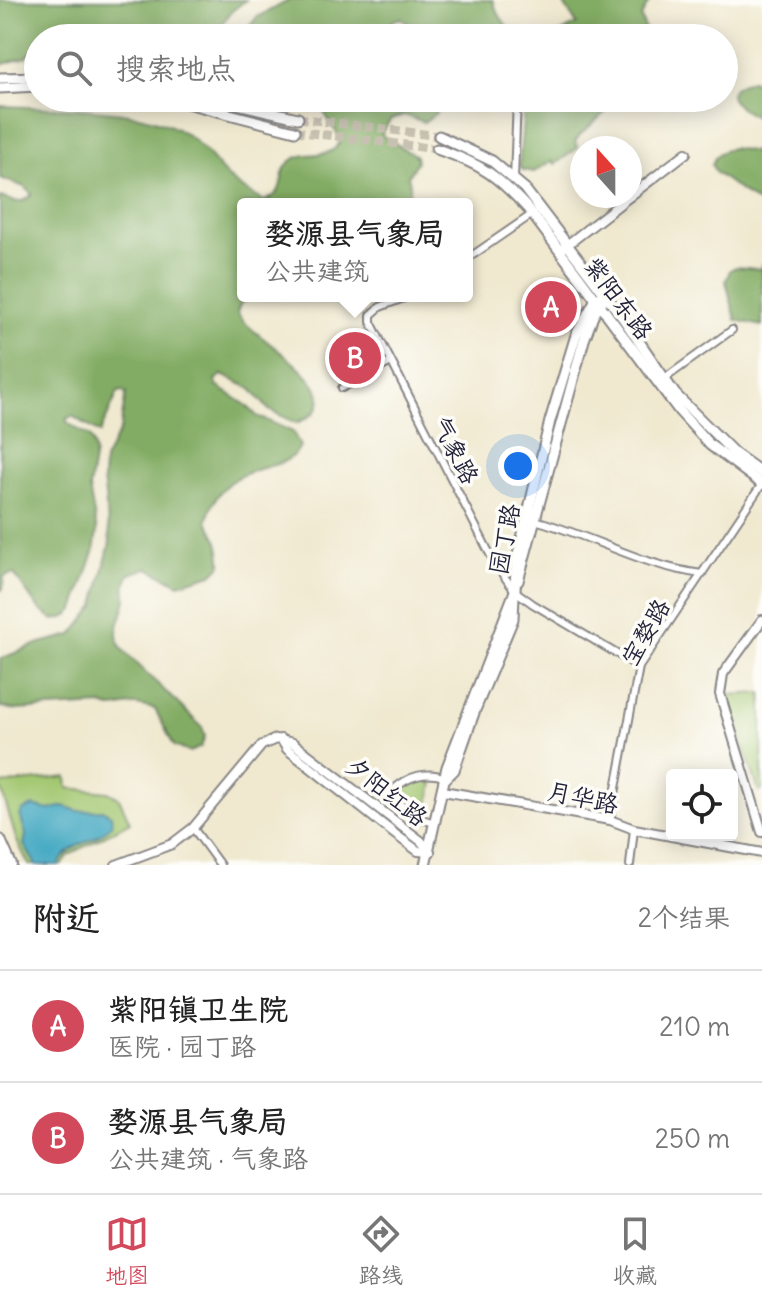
<!DOCTYPE html>
<html lang="zh">
<head>
<meta charset="utf-8">
<style>
	:root { --surface:#fff; --page:#f6f6f6; --text:#222; --muted:#767676; --line:#e0e0e0; --accent:#d1495b }
	body { margin:0; font-family:Delius,"LXGW WenKai TC",sans-serif; background:var(--page); color:var(--text) }
	.controls { position:absolute; right:24px; bottom:24px; display:grid; overflow:hidden; border-radius:8px; box-shadow:0 4px 20px #0003 }
	.controls button { width:72px; height:72px; display:grid; place-items:center; padding:0; border:0; border-bottom:2px solid var(--line); background:var(--surface); color:var(--text); font:40px sans-serif }
	.compass { position:absolute; left:570px; top:136px; width:72px; height:72px; border-radius:50%; background:var(--surface); box-shadow:0 4px 20px #0003; rotate:339deg }
	.you { position:absolute; left:518px; top:466px; width:28px; height:28px; margin:-20px; border:6px solid #fff; border-radius:50%; background:#1a73e8; box-shadow:0 0 0 12px #1a73e833 }
	.badge { display:grid; place-items:center; width:52px; height:52px; border-radius:50%; background:var(--accent); color:#fff; font-size:26px; font-weight:700 }
	.pin { position:absolute; translate:-50% -50%; border:4px solid #fff; box-shadow:0 2px 8px #0006 }
	.popup { position:absolute; left:237px; top:198px; width:236px; height:104px; box-sizing:border-box; display:grid; place-content:center; border-radius:8px; background:var(--surface); filter:drop-shadow(0 2px 6px #0005); font-size:26px; white-space:nowrap; color:var(--muted) }
	.popup b { font-size:30px; color:var(--text) }
	.popup::after { content:''; position:absolute; left:50%; top:100%; margin-left:-16px; border:16px solid transparent; border-top-color:var(--surface) }
	.list { margin:0; padding:0; list-style:none }
	h2 { display:flex; justify-content:space-between; align-items:center; height:104px; margin:0; padding:0 32px; font-size:34px }
	h2 small { font-size:26px; font-weight:400; color:var(--muted) }
	.list li { display:grid; grid-template-columns:52px 1fr auto; gap:24px; align-items:center; box-sizing:border-box; height:112px; padding:0 32px; border-top:2px solid var(--line) }
	.list b { display:block; font-size:30px; white-space:nowrap }
	.list p { margin:0; font-size:26px; white-space:nowrap; color:var(--muted) }
	.list em { font-size:26px; font-style:normal; color:var(--muted) }
	.icon { flex:none; width:44px; height:44px; fill:none; stroke:currentColor; stroke-width:2; stroke-linecap:round; stroke-linejoin:round }
	.map { position:relative; flex:none; width:762px; height:865px; overflow:hidden }
	.search { position:absolute; background:var(--surface); box-shadow:0 4px 20px #0003; left:24px; right:24px; top:24px; height:88px; display:flex; align-items:center; gap:20px; box-sizing:border-box; padding:0 28px; border-radius:44px; color:var(--muted); font-size:30px }
	.sheet { height:328px; background:var(--surface) }
	nav { display:flex; justify-content:space-around; align-items:center; box-sizing:border-box; height:112px; border-top:2px solid var(--line); background:var(--surface); font-size:22px; color:var(--muted) }
	nav a { display:grid; justify-items:center; gap:4px }
	nav .on { color:var(--accent) }
	.map>svg:first-child { display:block }
	.green { fill:#a3c771; stroke:#627456; stroke-width:2 }
	.forest { fill:#82ac63; stroke:#52674f; stroke-width:2 }
	.water { fill:#41a7c1; stroke:#32647e; stroke-width:2 }
	.lines { fill:none; stroke-linecap:round; stroke-linejoin:round }
	.secondary-tunnel { stroke:#c7c1b2; stroke-width:9; stroke-dasharray:9 4.5; stroke-linecap:butt }
	.minor-casing { stroke:#898686; stroke-width:10 }
	.tertiary-casing { stroke:#898686; stroke-width:12 }
	.secondary-casing { stroke:#898686; stroke-width:13 }
	.primary-casing { stroke:#898686; stroke-width:14 }
	.minor { stroke:#fff; stroke-width:6 }
	.tertiary { stroke:#fff; stroke-width:8 }
	.secondary { stroke:#fff; stroke-width:9 }
	.primary { stroke:#fff; stroke-width:10 }
	.labels { text-anchor:middle; dominant-baseline:central; stroke-width:7; stroke-linejoin:round; paint-order:stroke }
	.street-label { font-size:24px; fill:#22223b; stroke:#fdfcf7 }
</style>
</head>
<body>
<div class="map">
<svg width="762" height="865" viewBox="0 0 762 865">
	<rect width="100%" height="100%" fill="#fdfcf7"/>
	<filter id="ink" filterUnits="userSpaceOnUse"><feTurbulence type="fractalNoise" baseFrequency=".0125" numOctaves="2"/><feDisplacementMap in="SourceGraphic" scale="16" xChannelSelector="R" yChannelSelector="G"/><feConvolveMatrix kernelMatrix="1 2 1 2 8 2 1 2 1" color-interpolation-filters="sRGB"/></filter>
	<filter id="wash" filterUnits="userSpaceOnUse"><feTurbulence type="fractalNoise" baseFrequency=".006" numOctaves="4" result="noise"/><feDisplacementMap in="SourceGraphic" scale="32" xChannelSelector="R" yChannelSelector="G"/><feGaussianBlur stdDeviation="1.8" result="paint"/><feColorMatrix in="noise" values="0 0 0 0 0 0 0 0 0 0 0 0 0 0 0 0 0 1.4 0 .05"/><feComposite in="paint" operator="in"/></filter>
	<g filter="url(#wash)">
		<rect width="100%" height="100%" fill="#f0e9d0"/>
		<g class="green">
			<path d="M 762,693 L 762,790 L 759,791 L 732,713 L 730,695 Z"/>
			<path d="M 67,777 L 68,788 L 108,792 L 119,798 L 130,822 L 69,855 L 62,865 L 29,865 L 16,839 L 0,784 Z"/>
			<path d="M 424,777 L 433,783 L 427,813 L 421,816 L 416,815 L 395,798 L 398,790 Z"/>
		</g>
		<g class="forest">
			<path d="M 0,0 L 246,0 L 232,11 L 210,38 L 38,38 L 38,45 L 26,57 L 0,65 Z"/>
			<path d="M 290,0 L 493,0 C 497,19 509,23 513,38 C 478,38 428,45 401,18 C 390,20 385,28 382,38 L 240,38 L 257,17 Z"/>
			<path d="M 561,0 L 650,0 L 641,17 L 648,38 L 551,38 L 577,24 Z"/>
			<path d="M 752,80 L 762,86 L 762,120 C 738,109 711,91 752,80 Z"/>
			<path d="M 315,98 L 420,98 L 436,105 L 436,113 L 424,122 L 404,115 L 391,119 L 382,132 L 383,136 L 416,156 L 417,161 L 408,176 C 412,189 411,194 403,204 L 243,204 L 243,296 L 253,296 L 241,303 L 237,312 C 244,336 371,395 296,423 L 269,410 L 250,388 L 222,375 L 215,380 L 217,386 L 246,405 L 257,416 L 293,432 L 300,446 C 287,479 223,453 207,521 C 216,536 222,547 221,565 L 212,574 L 179,584 L 148,568 L 130,574 C 121,590 129,590 125,604 C 120,623 110,636 125,652 L 202,727 L 205,736 L 201,747 L 190,752 L 174,746 L 155,709 C 149,708 141,705 135,705 C 122,704 115,712 102,705 L 15,710 L 0,707 L 0,659 L 40,643 L 72,635 L 95,606 L 110,542 L 103,479 L 104,460 L 120,430 L 126,393 L 122,391 L 118,392 L 100,433 L 72,416 L 66,419 L 68,423 L 90,437 L 93,443 L 95,453 L 89,488 L 97,531 L 94,552 L 74,610 L 66,617 L 54,620 L 39,609 L 14,574 L 4,576 L 3,589 L 0,590 L 0,197 C 13,201 22,206 32,194 L 25,187 L 0,178 L 0,106 C 54,109 144,104 189,136 C 204,147 214,164 228,177 C 239,187 251,194 264,201 C 290,192 275,174 291,161 C 307,148 330,163 341,140 Z"/>
			<path d="M 525,98 L 621,98 L 580,135 L 575,142 L 578,148 L 555,164 L 551,161 L 534,172 L 523,170 L 519,166 Z"/>
			<path d="M 732,148 L 762,153 L 762,206 L 716,173 L 712,165 C 715,154 721,151 732,148 Z"/>
			<path d="M 762,264 L 762,326 L 736,320 L 726,281 L 730,270 L 736,267 L 760,269 Z"/>
		</g>
		<path class="water" d="M 33,806 L 49,810 L 64,806 L 78,811 L 102,810 L 111,815 L 112,824 C 98,843 68,842 59,865 L 36,865 L 24,845 L 26,834 L 20,816 L 22,811 Z"/>
	</g>
	<g filter="url(#ink)">
		<g class="lines">
			<g class="secondary-tunnel">
				<path d="M 298,118 L 439,136"/>
				<path d="M 295,131 L 437,149"/>
			</g>
			<defs>
				<g id="minor">
					<path d="M 514,180 L 517,98"/>
					<path d="M 467,259 L 534,213"/>
					<path d="M 409,296 L 380,307 L 371,315 L 371,322 L 495,564 L 515,591 L 533,604 L 639,667"/>
					<path d="M 664,379 L 732,330"/>
					<path d="M 342,388 L 391,362"/>
					<path d="M 531,519 C 589,534 641,566 702,574"/>
					<path d="M 610,820 L 639,667 L 762,484"/>
					<path d="M 435,823 L 418,818 L 395,800 L 393,790 C 408,776 427,770 446,778"/>
					<path d="M 193,828 L 220,865"/>
					<path d="M 630,865 L 634,829"/>
				</g>
				<g id="tertiary">
					<path d="M 630,196 L 686,153"/>
					<path d="M 563,248 L 630,196"/>
					<path d="M 762,620 L 723,674 L 720,694 L 762,832"/>
					<path d="M 281,739 L 287,749 L 396,835 L 418,851 L 430,852"/>
					<path d="M 443,791 L 610,820 L 634,829 L 762,853"/>
					<path d="M 116,865 L 172,844 L 193,828 L 262,745 L 276,739 L 293,743 L 421,841 L 430,852"/>
				</g>
				<g id="secondary">
					<path d="M 0,78 L 38,77"/>
					<path d="M 0,88 L 38,86"/>
					<path d="M 167,98 L 295,131"/>
					<path d="M 211,98 L 298,118"/>
					<path d="M 439,136 L 492,161 L 524,188 L 623,318 L 675,394 L 734,453 L 762,473"/>
					<path d="M 437,149 C 482,164 498,176 530,211 L 680,412 L 710,445 L 762,484"/>
					<path d="M 518,581 L 584,340 L 593,316 L 606,295"/>
					<path d="M 446,778 L 454,770 L 475,710 L 513,619 L 514,596"/>
					<path d="M 425,865 L 447,767 L 515,591 L 516,563 L 550,421 L 576,335 L 596,299 L 606,295"/>
				</g>
				<g id="primary">
					<path d="M 0,840 L 11,865"/>
					<path d="M 0,860 L 2,865"/>
				</g>
			</defs>
			<use href="#minor" class="minor-casing"/>
			<use href="#tertiary" class="tertiary-casing"/>
			<use href="#secondary" class="secondary-casing"/>
			<use href="#primary" class="primary-casing"/>
			<use href="#minor" class="minor"/>
			<use href="#tertiary" class="tertiary"/>
			<use href="#secondary" class="secondary"/>
			<use href="#primary" class="primary"/>
		</g>
	</g>
	<g class="labels">
		<g class="street-label">
			<text transform="translate(619 298) rotate(53)">紫阳东路</text>
			<text transform="translate(456 450) rotate(63)">气象路</text>
			<text transform="translate(504 539) rotate(-79)">园丁路</text>
			<text transform="translate(645 632) rotate(-60)">宝婺路</text>
			<text transform="translate(387 791) rotate(38)">夕阳红路</text>
			<text transform="translate(583 797) rotate(12)">月华路</text>
		</g>
	</g>
</svg>
<div class="controls">
<button><svg class="icon" aria-label="locate" viewBox="0 0 24 24"><circle cx="12" cy="12" r="6"/><path d="M12 2v4M12 18v4M2 12h4M18 12h4"/></svg></button>
</div>
<svg class="compass" viewBox="-18 -18 36 36"><path d="M0-13l5 13h-10z" fill="#e53935"/><path d="M0 13l5-13h-10z" fill="#767676"/></svg>
<div class="you"></div>
<div class="pin badge" style="left:551px;top:307px">A</div>
<div class="pin badge" style="left:355px;top:358px">B</div>
<div class="popup"><b>婺源县气象局</b>公共建筑</div>
<div class="search"><svg class="icon" aria-label="search" viewBox="0 0 24 24"><circle cx="10" cy="10" r="6"/><path d="M15 15l6 6"/></svg>搜索地点</div>
</div>
<section class="sheet">
<h2>附近<small>2个结果</small></h2>
<ul class="list">
<li><span class="badge">A</span><div><b>紫阳镇卫生院</b><p>医院 · 园丁路</p></div><em>210 m</em></li>
<li><span class="badge">B</span><div><b>婺源县气象局</b><p>公共建筑 · 气象路</p></div><em>250 m</em></li>
</ul>
</section>
<nav>
<a class="on"><svg class="icon" aria-label="map" viewBox="0 0 24 24"><path d="M3 6l6-2 6 2 6-2v14l-6 2-6-2-6 2zM9 4v14M15 6v14"/></svg>地图</a>
<a><svg class="icon" aria-label="directions" viewBox="0 0 24 24"><path d="M12 3l9 9-9 9-9-9zM9 14v-3h6M13 9l2 2-2 2"/></svg>路线</a>
<a><svg class="icon" aria-label="saved" viewBox="0 0 24 24"><path d="M7 4h10v16l-5-4-5 4z"/></svg>收藏</a>
</nav>
</body>
</html>
